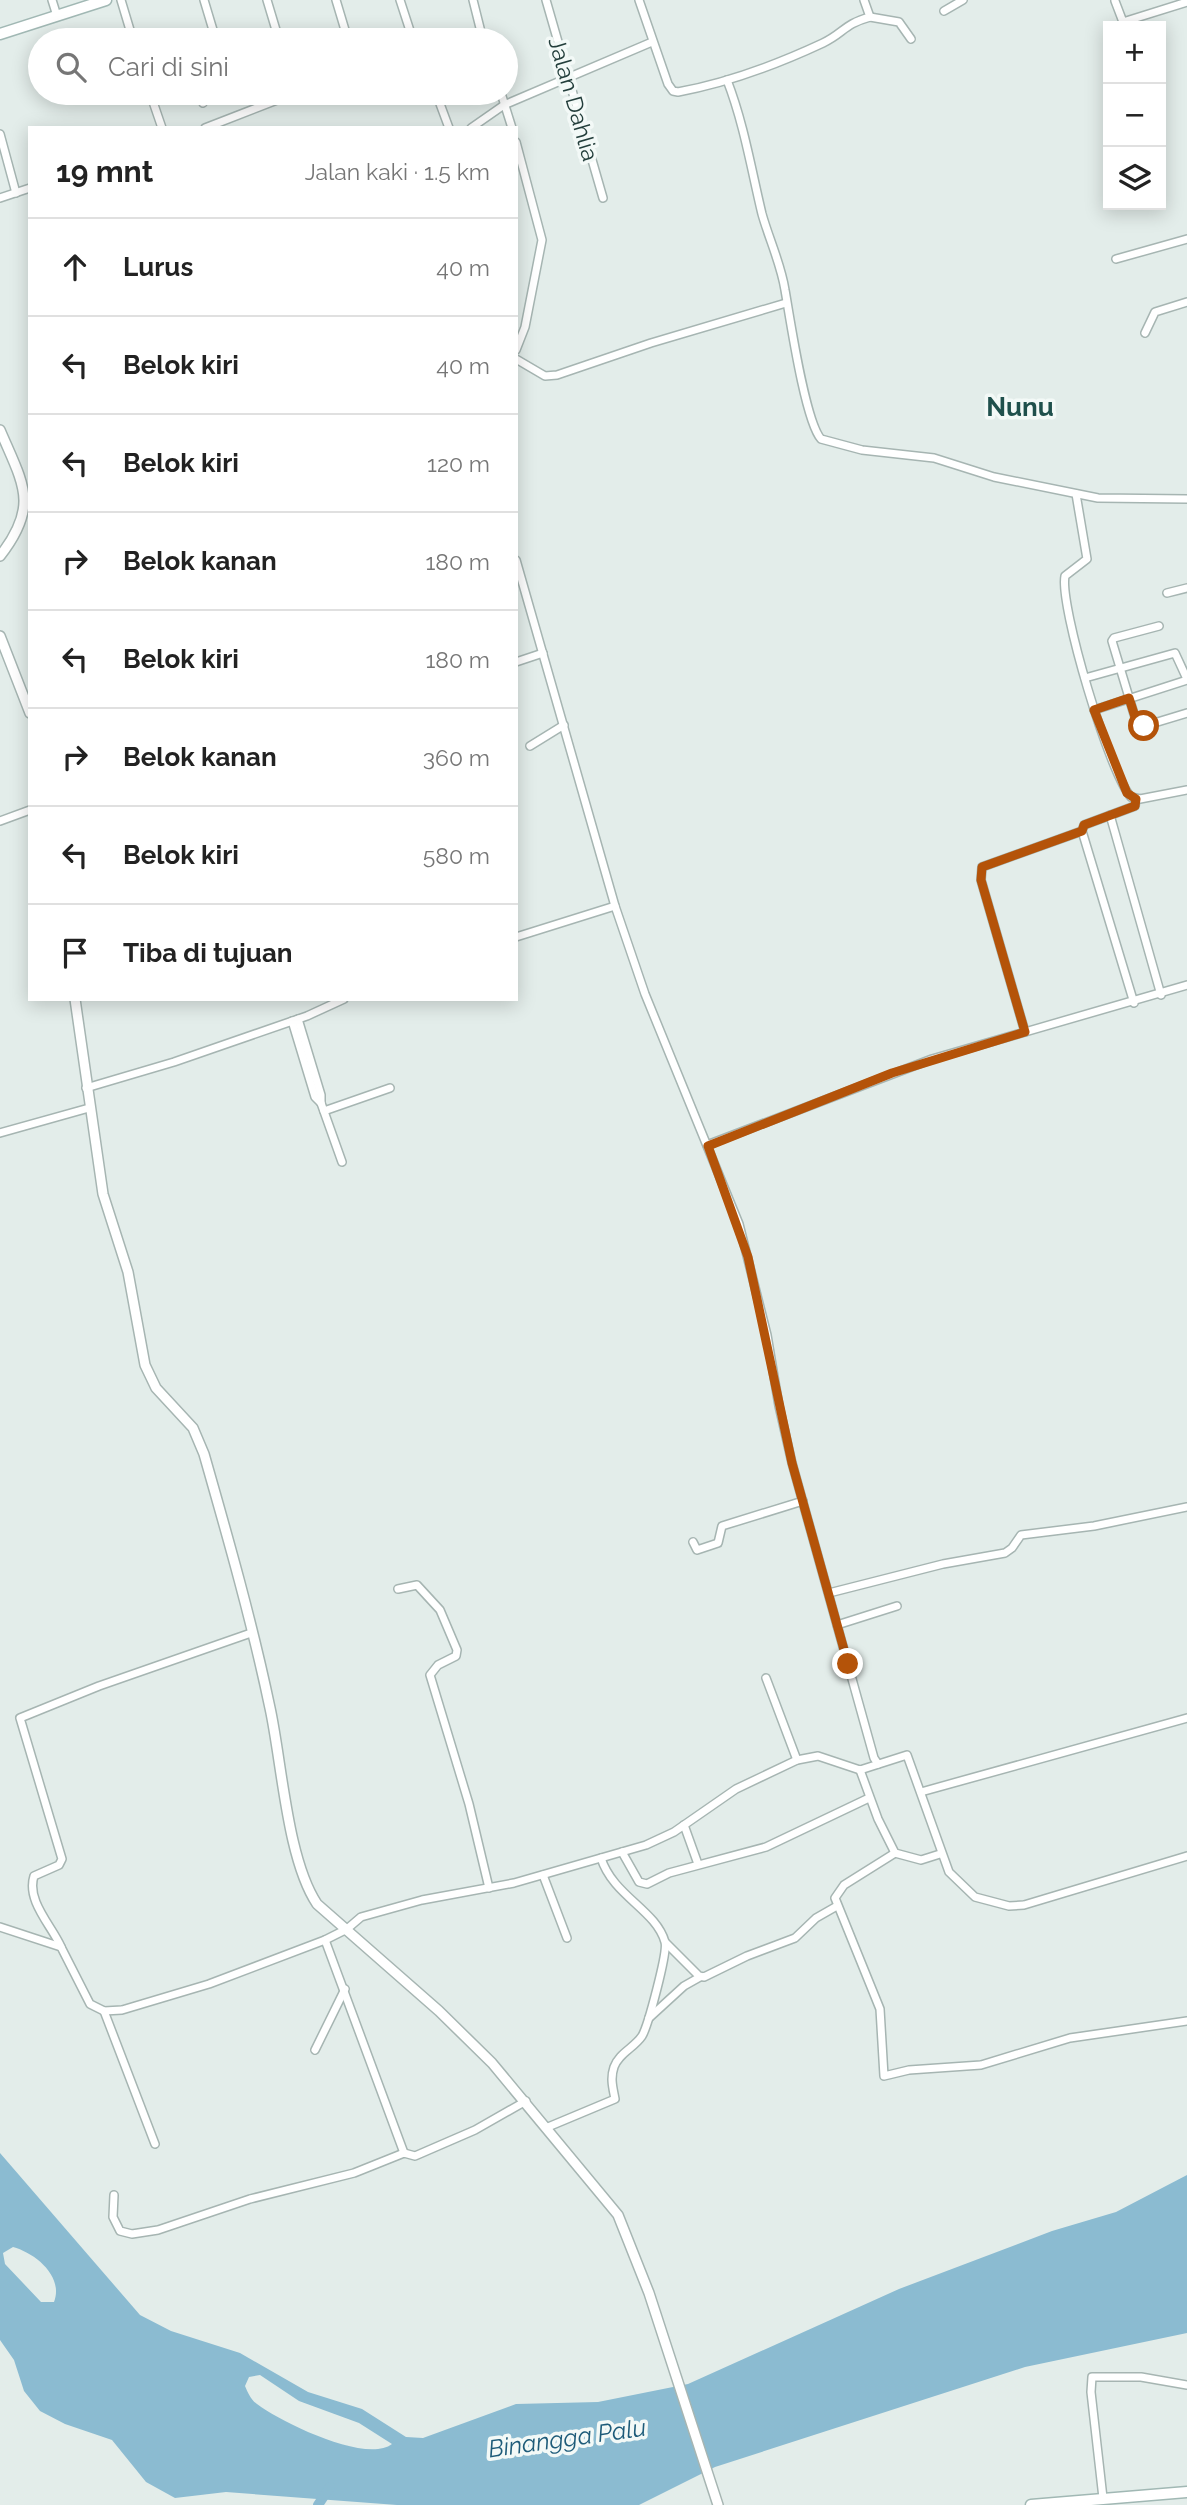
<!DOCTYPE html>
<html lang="id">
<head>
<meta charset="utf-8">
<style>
	:root { --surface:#fff; --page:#f6f6f6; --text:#222; --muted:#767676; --line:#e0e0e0 }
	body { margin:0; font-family:Raleway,sans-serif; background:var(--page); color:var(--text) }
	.controls { position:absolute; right:21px; top:21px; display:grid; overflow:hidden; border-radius:0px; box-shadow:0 4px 18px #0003 }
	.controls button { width:63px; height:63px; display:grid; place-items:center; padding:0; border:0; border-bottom:2px solid var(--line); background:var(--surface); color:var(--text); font:35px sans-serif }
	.stop { position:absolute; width:21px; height:21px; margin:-16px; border:5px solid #b45309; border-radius:50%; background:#fff }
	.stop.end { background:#b45309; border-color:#fff; box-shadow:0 2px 7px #0008 }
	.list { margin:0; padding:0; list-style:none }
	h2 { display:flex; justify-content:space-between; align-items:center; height:91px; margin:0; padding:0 28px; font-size:30px }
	h2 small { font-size:23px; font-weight:400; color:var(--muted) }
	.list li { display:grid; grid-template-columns:46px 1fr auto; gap:21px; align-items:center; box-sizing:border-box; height:98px; padding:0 28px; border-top:2px solid var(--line) }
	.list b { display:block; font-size:26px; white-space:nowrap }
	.list em { font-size:23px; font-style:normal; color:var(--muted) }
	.icon { flex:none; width:38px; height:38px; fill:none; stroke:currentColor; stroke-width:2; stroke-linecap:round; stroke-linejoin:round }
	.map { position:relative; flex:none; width:1187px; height:2505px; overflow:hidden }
	.search { position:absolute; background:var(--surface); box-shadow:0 4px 18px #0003; left:28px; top:28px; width:490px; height:77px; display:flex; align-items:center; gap:18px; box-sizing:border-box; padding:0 24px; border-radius:38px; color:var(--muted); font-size:26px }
	.panel { position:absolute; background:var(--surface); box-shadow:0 4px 18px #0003; left:28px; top:126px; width:490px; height:875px; border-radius:0px }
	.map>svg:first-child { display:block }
	.water { fill:#8bbbd1; fill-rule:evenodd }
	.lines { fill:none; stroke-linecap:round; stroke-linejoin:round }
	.river { stroke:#8bbbd1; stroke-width:10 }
	.minor-casing { stroke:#a6b5b2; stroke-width:10 }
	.tertiary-casing { stroke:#a6b5b2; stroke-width:12 }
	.secondary-casing { stroke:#a1b8b4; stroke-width:13 }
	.minor { stroke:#fff; stroke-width:7 }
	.tertiary { stroke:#fff; stroke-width:9 }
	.secondary { stroke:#fff; stroke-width:10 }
	.route { stroke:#b45309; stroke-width:9 }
	.labels { text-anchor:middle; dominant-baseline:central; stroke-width:7; stroke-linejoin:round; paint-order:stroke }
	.street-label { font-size:23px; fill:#233e3b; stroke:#f3f9f7 }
	.water-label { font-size:24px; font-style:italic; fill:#1d5b79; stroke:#f3f9f7 }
	.quarter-label { font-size:26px; font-weight:bold; fill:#1f504c; stroke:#f3f9f7 }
</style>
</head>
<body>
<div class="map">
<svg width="1187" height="2505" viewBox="0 0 1187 2505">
	<rect width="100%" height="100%" fill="#e3edea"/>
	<path class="water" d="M 0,2153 L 140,2315 L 171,2331 L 240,2353 L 308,2392 L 362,2409 L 406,2437 L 423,2438 L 516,2404 L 598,2402 L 688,2384 L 899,2289 L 1052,2231 L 1116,2212 L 1187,2175 L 1187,2333 L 1025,2367 L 715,2467 L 639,2505 L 397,2505 L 226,2492 L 175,2498 L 146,2482 L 112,2440 L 65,2424 L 40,2411 L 24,2391 L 14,2360 L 0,2340 ZM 13,2247 C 35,2253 64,2276 54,2302 L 41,2302 L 5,2264 L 3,2253 ZM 260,2375 L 299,2401 L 359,2423 L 392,2444 C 366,2464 281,2422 257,2404 C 251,2400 248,2393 245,2386 L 249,2377 Z"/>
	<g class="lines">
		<path class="river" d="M 318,2505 L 330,2487"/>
		<defs>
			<g id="minor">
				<path d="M 52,0 L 57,16"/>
				<path d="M 121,0 L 133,40"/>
				<path d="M 204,0 L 216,40"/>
				<path d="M 267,0 L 279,40"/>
				<path d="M 336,0 L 348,40"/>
				<path d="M 400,0 L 413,40"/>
				<path d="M 473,0 L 483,40"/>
				<path d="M 546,0 L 603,198"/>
				<path d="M 639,0 L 668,84 L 673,91 L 678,92 C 727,83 778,64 823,43 C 844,33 844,24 870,17 L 864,0"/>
				<path d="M 1115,1 L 1123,22 L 1187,2"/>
				<path d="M 944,11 L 963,0"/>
				<path d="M 870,17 L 899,22 L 911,39"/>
				<path d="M 727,80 C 744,124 751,168 762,214 C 769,239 781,264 785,290 C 790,318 805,421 821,439 L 862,450 L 934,458 L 994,477 L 1098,498 L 1187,499"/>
				<path d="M 150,93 L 162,128"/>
				<path d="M 200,93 L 203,103"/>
				<path d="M 436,93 L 449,128"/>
				<path d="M 501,93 L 512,128"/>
				<path d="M 205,128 L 295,93"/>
				<path d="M 471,128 L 504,105 L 652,42"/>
				<path d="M 0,134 L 16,193"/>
				<path d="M 516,142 L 542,240 L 525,327 L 516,350"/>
				<path d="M 0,198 L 30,188"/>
				<path d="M 1116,259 L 1187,239"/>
				<path d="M 1145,333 L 1155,312 L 1187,302"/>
				<path d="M 516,359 L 545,376 L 557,375 L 651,343 L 786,303"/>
				<path d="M 1076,494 L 1087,559 L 1065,576 C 1059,605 1110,775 1131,797 L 1140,799 L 1187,790"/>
				<path d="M 516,560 L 615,906 L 645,994 L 739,1224 L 767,1335 L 779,1406 L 792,1463 L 874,1758 L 878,1764"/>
				<path d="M 1167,593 L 1187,588"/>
				<path d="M 1159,626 L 1114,638 L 1112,641 L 1137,724 L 1141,727 L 1187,713"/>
				<path d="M 516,662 L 543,653"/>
				<path d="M 1085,678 L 1175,653 L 1187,679"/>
				<path d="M 1094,710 L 1187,680"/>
				<path d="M 530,746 L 564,725"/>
				<path d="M 1110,815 L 1161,995"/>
				<path d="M 0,821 L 30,810"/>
				<path d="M 516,937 L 615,906"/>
				<path d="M 1134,1003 L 1082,831 L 1084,825 L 1135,806 L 1136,799"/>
				<path d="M 298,1019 L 321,1095 L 321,1103 L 342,1162"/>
				<path d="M 292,1021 L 315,1097 L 321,1103"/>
				<path d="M 1025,1032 L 981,880 L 982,867 L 1082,831"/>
				<path d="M 86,1088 L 174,1062 L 307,1016 L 344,999"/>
				<path d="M 324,1111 L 390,1088"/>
				<path d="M 0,1133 L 89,1108"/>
				<path d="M 707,1145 L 932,1059 L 1187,985"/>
				<path d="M 693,1542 L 697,1550 L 718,1543 L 722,1526 L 803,1501"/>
				<path d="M 398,1589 L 417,1585 L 440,1610 L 457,1650 L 456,1656 L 438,1665 L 430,1675 L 469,1804 L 489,1888"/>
				<path d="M 829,1593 L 943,1564 L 1005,1553 L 1012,1548 L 1021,1535 L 1094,1526 L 1187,1507"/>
				<path d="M 837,1625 L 897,1606"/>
				<path d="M 766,1678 L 797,1760"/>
				<path d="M 860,1770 L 878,1819 L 895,1853 L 921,1860 L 940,1854"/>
				<path d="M 921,1792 L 1187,1718"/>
				<path d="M 684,1825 L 698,1864"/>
				<path d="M 622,1852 L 639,1882 L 647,1884 L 669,1873 L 766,1847 L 869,1798"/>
				<path d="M 895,1853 L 844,1885 L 835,1898 L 880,2009 L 884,2076 L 909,2070 L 981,2065 L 1070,2038 L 1187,2021"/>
				<path d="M 543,1875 L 567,1938"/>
				<path d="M 0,1927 L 61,1947 L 90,2004 L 104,2011 L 122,2010 L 209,1984 L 325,1940 L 347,1929 L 361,1917 L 422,1900 L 514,1883 L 646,1845 L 674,1832 L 736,1789 L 797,1760 L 818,1756 L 860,1770 L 907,1755 L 949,1872 L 975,1897 L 1009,1906 L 1024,1905 L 1187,1856"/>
				<path d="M 325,1940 L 404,2153"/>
				<path d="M 666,1943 L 699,1976 L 704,1977 L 747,1956 L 795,1938 L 816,1918 L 837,1906"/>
				<path d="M 61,1947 C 52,1926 26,1901 34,1876 L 59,1865 L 62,1859 L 20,1718 L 99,1686 L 251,1633"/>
				<path d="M 104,2011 L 155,2144"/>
				<path d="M 649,2018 L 684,1986 L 700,1977"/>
				<path d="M 315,2050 L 345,1989"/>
				<path d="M 548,2127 L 615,2099 C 613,2088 610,2079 614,2067 C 619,2053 634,2048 642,2036 C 648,2026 668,1952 665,1942 C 656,1910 613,1896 601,1858"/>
				<path d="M 114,2195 L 113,2217 L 120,2231 L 132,2234 L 158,2230 L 250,2199 L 354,2173 L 404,2153 L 415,2156 L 475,2130 L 526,2101"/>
				<path d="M 1103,2498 L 1091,2392 L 1092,2377 L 1141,2377 L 1187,2385"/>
			</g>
			<g id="tertiary">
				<path d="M 0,430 C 23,484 40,505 0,556"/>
				<path d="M 0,636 L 30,713"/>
				<path d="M 75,999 L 103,1194 L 128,1272 L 145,1365 L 156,1388 L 193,1428 L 204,1454 C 228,1538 252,1622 270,1708 C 282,1763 287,1859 317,1904 L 439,2011 L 492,2063 L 618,2215 L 649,2293 L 718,2505"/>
			</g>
			<g id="secondary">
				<path d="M 0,34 L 106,0"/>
				<path d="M 1031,2505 L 1187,2492"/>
			</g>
		</defs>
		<use href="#minor" class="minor-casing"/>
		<use href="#tertiary" class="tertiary-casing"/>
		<use href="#secondary" class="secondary-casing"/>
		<use href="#minor" class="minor"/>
		<use href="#tertiary" class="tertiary"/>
		<use href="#secondary" class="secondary"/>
	</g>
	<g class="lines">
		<path class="route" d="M 848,1664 L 792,1463 L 748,1257 L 708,1146 L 892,1073 L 1025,1032 L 981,880 L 982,867 L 1082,831 L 1084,825 L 1135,806 L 1136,799 L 1127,793 L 1094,710 L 1129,698 L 1138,726 L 1144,726"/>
	</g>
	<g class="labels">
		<g class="street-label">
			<text transform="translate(574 99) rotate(74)">Jalan Dahlia</text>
		</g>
		<g class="water-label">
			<text transform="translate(567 2438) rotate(-8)">Binangga Palu</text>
		</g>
		<g class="quarter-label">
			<text x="1020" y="407">Nunu</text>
		</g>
	</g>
</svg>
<div class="controls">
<button>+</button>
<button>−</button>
<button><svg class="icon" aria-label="layers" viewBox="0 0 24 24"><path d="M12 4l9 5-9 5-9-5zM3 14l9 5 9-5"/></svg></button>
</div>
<div class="stop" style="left:1144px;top:726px"></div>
<div class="stop end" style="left:848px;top:1664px"></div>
<div class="search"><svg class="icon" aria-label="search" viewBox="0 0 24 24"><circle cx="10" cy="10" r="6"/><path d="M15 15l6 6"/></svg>Cari di sini</div>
<section class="panel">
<h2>19 mnt<small>Jalan kaki · 1.5 km</small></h2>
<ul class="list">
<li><svg class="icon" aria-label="ahead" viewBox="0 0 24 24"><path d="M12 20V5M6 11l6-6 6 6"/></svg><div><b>Lurus</b></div><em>40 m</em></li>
<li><svg class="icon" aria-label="left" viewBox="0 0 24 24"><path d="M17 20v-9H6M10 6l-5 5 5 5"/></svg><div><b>Belok kiri</b></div><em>40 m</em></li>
<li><svg class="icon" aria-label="left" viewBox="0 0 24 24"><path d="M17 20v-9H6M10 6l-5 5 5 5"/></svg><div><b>Belok kiri</b></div><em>120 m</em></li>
<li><svg class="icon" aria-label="right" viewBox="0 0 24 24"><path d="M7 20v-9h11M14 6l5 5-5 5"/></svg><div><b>Belok kanan</b></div><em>180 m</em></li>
<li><svg class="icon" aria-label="left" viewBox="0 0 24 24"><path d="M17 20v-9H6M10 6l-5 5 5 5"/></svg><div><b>Belok kiri</b></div><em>180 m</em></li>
<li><svg class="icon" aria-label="right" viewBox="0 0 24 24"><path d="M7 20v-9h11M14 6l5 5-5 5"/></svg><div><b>Belok kanan</b></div><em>360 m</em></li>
<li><svg class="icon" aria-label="left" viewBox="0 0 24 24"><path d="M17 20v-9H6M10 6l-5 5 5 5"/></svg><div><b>Belok kiri</b></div><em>580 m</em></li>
<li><svg class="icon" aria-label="arrive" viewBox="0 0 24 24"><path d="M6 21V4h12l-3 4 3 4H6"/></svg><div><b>Tiba di tujuan</b></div></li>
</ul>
</section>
</div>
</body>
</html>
